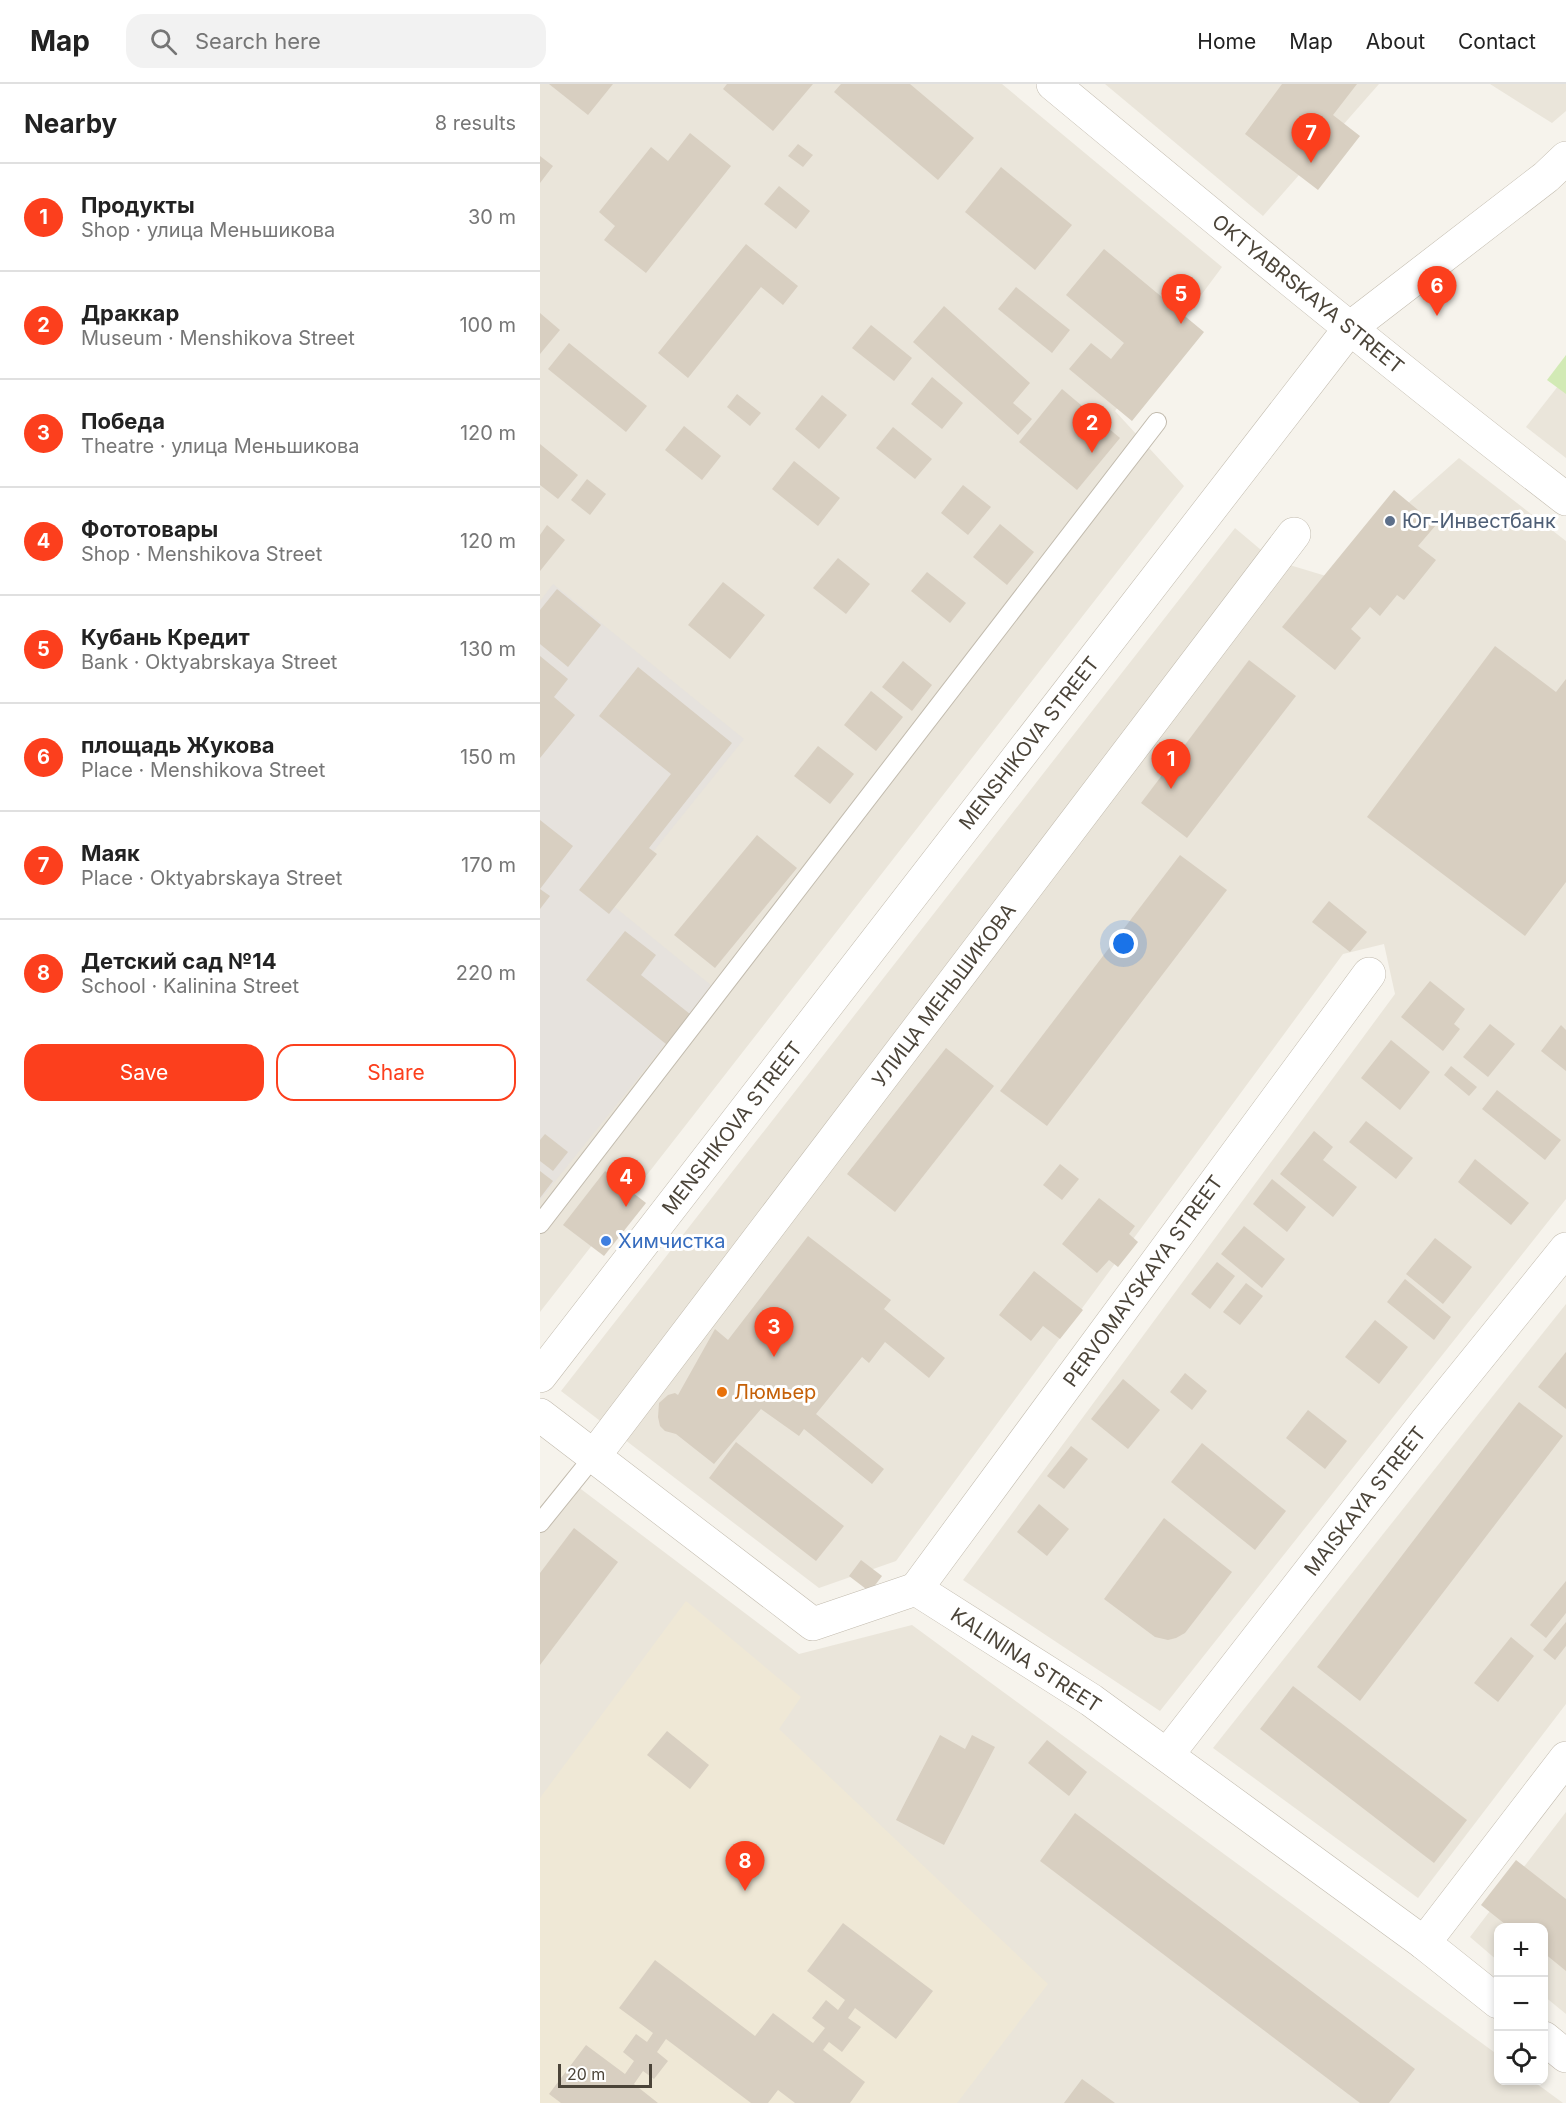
<!DOCTYPE html>
<html lang="en">
<head>
<meta charset="utf-8">
<style>
	:root { --surface:#fff; --page:#f2f2f2; --text:#222; --muted:#767676; --line:#e0e0e0; --accent:#fc3f1d }
	body { margin:0; font-family:Inter,sans-serif; background:var(--page); color:var(--text) }
	.controls { position:absolute; right:18px; bottom:18px; display:grid; overflow:hidden; border-radius:12px; box-shadow:0 3px 9px #0003 }
	.controls button { width:54px; height:54px; display:grid; place-items:center; padding:0; border:0; border-bottom:2px solid var(--line); background:var(--surface); color:var(--text); font:30px sans-serif }
	.scale { position:absolute; left:18px; bottom:15px; width:94px; box-sizing:border-box; padding-left:6px; border:3px solid #4b4439; border-top:0; font-size:16px; line-height:21px; white-space:nowrap; color:#4b4439; -webkit-text-stroke:4px #fff; paint-order:stroke }
	.you { position:absolute; left:584px; top:860px; width:21px; height:21px; margin:-15px; border:4px solid #fff; border-radius:50%; background:#1a73e8; box-shadow:0 0 0 9px #1a73e833 }
	.badge { display:grid; place-items:center; width:39px; height:39px; border-radius:50%; background:var(--accent); color:#fff; font-size:20px; font-weight:700 }
	.pin { position:absolute; translate:-50% -50px; filter:drop-shadow(0 2px 3px #0008) }
	.pin::after { content:''; position:absolute; top:32px; width:21px; height:18px; background:inherit; clip-path:polygon(0 0,100% 0,50% 100%) }
	.list { margin:0; padding:0; list-style:none }
	h2 { display:flex; justify-content:space-between; align-items:center; height:78px; margin:0; padding:0 24px; font-size:26px }
	h2 small { font-size:20px; font-weight:400; color:var(--muted) }
	.list li { display:grid; grid-template-columns:39px 1fr auto; gap:18px; align-items:center; box-sizing:border-box; height:108px; padding:0 24px; border-top:2px solid var(--line) }
	.list b { display:block; font-size:22px; white-space:nowrap }
	.list p { margin:0; font-size:20px; white-space:nowrap; color:var(--muted) }
	.list em { font-size:20px; font-style:normal; color:var(--muted) }
	.actions { display:flex; gap:12px; padding:18px 24px }
	.actions a { flex:1; padding:14px 0; border:2px solid var(--accent); border-radius:18px; text-align:center; font-size:21px; color:var(--accent) }
	.actions .main { background:var(--accent); color:#fff }
	.icon { flex:none; width:33px; height:33px; fill:none; stroke:currentColor; stroke-width:2; stroke-linecap:round; stroke-linejoin:round }
	.map { position:relative; flex:none; width:1026px; height:2019px; overflow:hidden }
	header { display:flex; align-items:center; gap:36px; box-sizing:border-box; height:84px; padding:0 30px; background:var(--surface); border-bottom:2px solid var(--line) }
	header strong { font-size:28px }
	nav { display:flex; gap:33px; margin-inline-start:auto; font-size:21px }
	.search { width:420px; height:54px; background:var(--page); display:flex; align-items:center; gap:15px; box-sizing:border-box; padding:0 21px; border-radius:18px; color:var(--muted); font-size:22px }
	main { display:flex }
	aside { flex:1; background:var(--surface) }
	.map>svg:first-child { display:block }
	.residential { fill:#eae5da }
	.industrial { fill:#e6e2dd }
	.education { fill:#efe8d6 }
	.green { fill:#d2eab5 }
	.building { fill:#d8cfc1 }
	.lines { fill:none; stroke-linecap:round; stroke-linejoin:round }
	.lane-casing { stroke:#c2bbae; stroke-width:20 }
	.street-casing { stroke:#c2bbae; stroke-width:34 }
	.lane { stroke:#fff; stroke-width:18 }
	.street { stroke:#fff; stroke-width:33 }
	.service-dot { fill:#5c6f8a; stroke:#fff; stroke-width:2 }
	.shop-dot { fill:#3f7fe0; stroke:#fff; stroke-width:2 }
	.food-dot { fill:#e8710a; stroke:#fff; stroke-width:2 }
	.labels { text-anchor:middle; dominant-baseline:central; stroke-width:6; stroke-linejoin:round; paint-order:stroke }
	.street-label { font-size:20px; fill:#4b4439; stroke:#fff }
	.service-label { font-size:20px; fill:#4e5e75; stroke:#fff; text-anchor:start }
	.shop-label { font-size:20px; fill:#366cbe; stroke:#fff; text-anchor:start }
	.food-label { font-size:20px; fill:#c56008; stroke:#fff; text-anchor:start }
</style>
</head>
<body>
<header>
<strong>Map</strong>
<div class="search"><svg class="icon" aria-label="search" viewBox="0 0 24 24"><circle cx="10" cy="10" r="6"/><path d="M15 15l6 6"/></svg>Search here</div>
<nav><a>Home</a><a>Map</a><a>About</a><a>Contact</a></nav>
</header>
<main>
<aside>
<h2>Nearby<small>8 results</small></h2>
<ul class="list">
<li><span class="badge">1</span><div><b>Продукты</b><p>Shop · улица Меньшикова</p></div><em>30 m</em></li>
<li><span class="badge">2</span><div><b>Драккар</b><p>Museum · Menshikova Street</p></div><em>100 m</em></li>
<li><span class="badge">3</span><div><b>Победа</b><p>Theatre · улица Меньшикова</p></div><em>120 m</em></li>
<li><span class="badge">4</span><div><b>Фототовары</b><p>Shop · Menshikova Street</p></div><em>120 m</em></li>
<li><span class="badge">5</span><div><b>Кубань Кредит</b><p>Bank · Oktyabrskaya Street</p></div><em>130 m</em></li>
<li><span class="badge">6</span><div><b>площадь Жукова</b><p>Place · Menshikova Street</p></div><em>150 m</em></li>
<li><span class="badge">7</span><div><b>Маяк</b><p>Place · Oktyabrskaya Street</p></div><em>170 m</em></li>
<li><span class="badge">8</span><div><b>Детский сад №14</b><p>School · Kalinina Street</p></div><em>220 m</em></li>
</ul>
<div class="actions"><a class="main">Save</a><a>Share</a></div>
</aside>
<div class="map">
<svg width="1026" height="2019" viewBox="0 0 1026 2019">
	<rect width="100%" height="100%" fill="#f6f3ec"/>
	<g class="residential">
		<path d="M 0,0 L 462,0 L 682,183 L 575,327 L 644,402 L 0,1228 Z"/>
		<path d="M 565,0 L 839,0 L 723,132 Z"/>
		<path d="M 950,0 L 1026,0 L 1026,27 L 1012,39 Z"/>
		<path d="M 1026,292 L 1026,374 L 986,343 Z"/>
		<path d="M 919,374 L 1026,457 L 1026,1115 L 620,1627 L 423,1496 L 855,910 L 844,860 L 803,870 L 356,1477 L 279,1504 L 21,1307 L 695,444 L 733,476 L 786,492 Z"/>
		<path d="M 1026,1220 L 1026,1620 L 878,1814 L 673,1664 Z"/>
		<path d="M 25,1393 L 259,1570 L 372,1541 L 958,1971 L 958,1996 L 993,1997 L 1023,2019 L 0,2019 L 0,1426 Z"/>
		<path d="M 1026,1728 L 1026,1930 L 1004,1912 L 1004,1844 L 958,1844 L 958,1877 L 930,1853 Z"/>
	</g>
	<path class="industrial" d="M 13,500 L 204,655 L 71,820 L 172,902 L 0,1116 L 0,517 Z"/>
	<path class="education" d="M 146,1517 L 261,1613 L 239,1645 L 508,1900 L 417,2019 L 0,2019 L 0,1714 Z"/>
	<path class="green" d="M 1026,271 L 1026,310 L 1007,296 Z"/>
	<g class="building">
		<path d="M 9,0 L 73,0 L 48,31 Z"/>
		<path d="M 187,0 L 273,0 L 233,47 L 183,5 Z"/>
		<path d="M 301,0 L 370,0 L 434,54 L 398,96 L 294,8 Z"/>
		<path d="M 742,0 L 817,0 L 793,31 L 820,52 L 778,106 L 705,50 Z"/>
		<path d="M 150,49 L 191,82 L 106,189 L 64,156 L 75,142 L 59,128 L 111,63 L 128,77 Z"/>
		<path d="M 258,60 L 273,71 L 263,83 L 248,72 Z"/>
		<path d="M 0,72 L 13,82 L 0,99 Z"/>
		<path d="M 461,83 L 532,141 L 495,186 L 425,128 Z"/>
		<path d="M 239,102 L 270,127 L 256,145 L 224,120 Z"/>
		<path d="M 206,160 L 258,202 L 243,221 L 221,203 L 148,294 L 118,269 Z"/>
		<path d="M 564,165 L 664,248 L 592,337 L 529,285 L 551,259 L 571,275 L 584,259 L 526,211 Z"/>
		<path d="M 476,203 L 530,246 L 512,269 L 458,225 Z"/>
		<path d="M 404,222 L 490,299 L 473,319 L 492,335 L 478,351 L 373,258 Z"/>
		<path d="M 0,229 L 20,246 L 0,270 Z"/>
		<path d="M 331,241 L 372,274 L 354,297 L 312,264 Z"/>
		<path d="M 29,259 L 107,322 L 86,348 L 8,285 Z"/>
		<path d="M 392,293 L 423,319 L 402,345 L 371,320 Z"/>
		<path d="M 522,305 L 580,354 L 537,406 L 479,358 Z"/>
		<path d="M 197,310 L 221,329 L 210,342 L 187,323 Z"/>
		<path d="M 282,311 L 307,331 L 279,365 L 255,345 Z"/>
		<path d="M 144,342 L 181,372 L 162,396 L 125,366 Z"/>
		<path d="M 353,343 L 392,375 L 375,395 L 336,364 Z"/>
		<path d="M 0,360 L 38,391 L 18,415 L 0,401 Z"/>
		<path d="M 254,377 L 300,414 L 278,442 L 232,405 Z"/>
		<path d="M 47,395 L 66,410 L 50,431 L 31,416 Z"/>
		<path d="M 423,401 L 451,423 L 428,451 L 401,429 Z"/>
		<path d="M 854,406 L 896,441 L 878,462 L 896,476 L 864,516 L 857,511 L 840,532 L 830,523 L 811,545 L 821,554 L 795,586 L 742,543 Z"/>
		<path d="M 460,440 L 494,468 L 467,501 L 433,473 Z"/>
		<path d="M 7,441 L 25,456 L 0,487 L 0,451 Z"/>
		<path d="M 298,474 L 330,500 L 306,530 L 273,504 Z"/>
		<path d="M 387,488 L 426,519 L 410,539 L 371,507 Z"/>
		<path d="M 183,498 L 225,531 L 190,575 L 148,541 Z"/>
		<path d="M 17,505 L 61,541 L 28,583 L 0,560 L 0,526 Z"/>
		<path d="M 955,562 L 1016,608 L 1026,595 L 1026,798 L 985,852 L 827,733 Z"/>
		<path d="M 0,572 L 28,595 L 14,613 L 35,631 L 0,674 Z"/>
		<path d="M 709,576 L 756,612 L 647,754 L 601,719 Z"/>
		<path d="M 363,577 L 392,601 L 372,627 L 342,603 Z"/>
		<path d="M 98,583 L 192,659 L 109,764 L 117,770 L 69,830 L 39,806 L 131,690 L 59,632 Z"/>
		<path d="M 331,607 L 363,633 L 336,667 L 304,641 Z"/>
		<path d="M 278,662 L 314,690 L 290,720 L 254,692 Z"/>
		<path d="M 0,736 L 33,762 L 0,805 L 10,812 L 0,825 Z"/>
		<path d="M 217,751 L 257,784 L 175,884 L 134,851 Z"/>
		<path d="M 640,771 L 687,806 L 507,1042 L 460,1007 Z"/>
		<path d="M 789,817 L 827,848 L 810,868 L 772,838 Z"/>
		<path d="M 85,847 L 116,871 L 101,891 L 155,934 L 131,964 L 46,896 Z"/>
		<path d="M 890,897 L 925,925 L 914,940 L 920,945 L 903,967 L 861,933 Z"/>
		<path d="M 950,940 L 975,960 L 948,993 L 923,973 Z"/>
		<path d="M 1021,941 L 1026,946 L 1026,987 L 1001,967 Z"/>
		<path d="M 851,956 L 890,988 L 860,1026 L 821,994 Z"/>
		<path d="M 406,964 L 454,1002 L 355,1128 L 307,1090 Z"/>
		<path d="M 911,982 L 937,1003 L 929,1012 L 904,991 Z"/>
		<path d="M 957,1006 L 1021,1056 L 1005,1076 L 942,1025 Z"/>
		<path d="M 826,1037 L 873,1074 L 856,1095 L 809,1058 Z"/>
		<path d="M 774,1047 L 793,1063 L 783,1076 L 817,1103 L 793,1133 L 740,1090 Z"/>
		<path d="M 5,1050 L 28,1068 L 13,1087 L 0,1077 L 0,1056 Z"/>
		<path d="M 935,1075 L 989,1119 L 971,1141 L 918,1098 Z"/>
		<path d="M 520,1080 L 539,1095 L 522,1116 L 503,1101 Z"/>
		<path d="M 0,1087 L 13,1097 L 0,1114 Z"/>
		<path d="M 65,1087 L 106,1119 L 64,1172 L 23,1141 Z"/>
		<path d="M 732,1095 L 766,1123 L 747,1148 L 713,1120 Z"/>
		<path d="M 559,1114 L 595,1142 L 589,1150 L 598,1158 L 578,1183 L 569,1176 L 557,1189 L 522,1160 Z"/>
		<path d="M 704,1142 L 745,1175 L 722,1204 L 681,1170 Z"/>
		<path d="M 268,1152 L 351,1216 L 344,1225 L 405,1274 L 389,1294 L 345,1258 L 329,1279 L 322,1273 L 276,1330 L 344,1385 L 332,1400 L 264,1345 L 259,1352 L 221,1325 L 174,1380 L 136,1350 L 125,1347 L 120,1342 L 118,1333 L 119,1319 L 128,1311 L 135,1309 L 138,1311 L 175,1245 L 188,1256 Z"/>
		<path d="M 895,1154 L 932,1183 L 903,1220 L 866,1190 Z"/>
		<path d="M 677,1178 L 695,1192 L 670,1225 L 651,1210 Z"/>
		<path d="M 494,1187 L 543,1226 L 520,1255 L 503,1242 L 491,1257 L 459,1231 Z"/>
		<path d="M 865,1195 L 911,1233 L 894,1256 L 847,1218 Z"/>
		<path d="M 706,1199 L 723,1212 L 700,1241 L 683,1228 Z"/>
		<path d="M 835,1236 L 868,1263 L 839,1300 L 805,1273 Z"/>
		<path d="M 1026,1268 L 1026,1325 L 998,1303 Z"/>
		<path d="M 645,1289 L 667,1307 L 652,1326 L 630,1308 Z"/>
		<path d="M 583,1295 L 620,1326 L 588,1365 L 551,1335 Z"/>
		<path d="M 979,1318 L 1023,1352 L 820,1617 L 777,1583 Z"/>
		<path d="M 768,1326 L 807,1357 L 785,1385 L 746,1354 Z"/>
		<path d="M 196,1358 L 304,1442 L 276,1477 L 169,1394 Z"/>
		<path d="M 662,1359 L 746,1427 L 715,1466 L 631,1398 Z"/>
		<path d="M 531,1362 L 548,1375 L 524,1405 L 507,1392 Z"/>
		<path d="M 499,1420 L 529,1445 L 507,1472 L 477,1448 Z"/>
		<path d="M 624,1434 L 692,1488 L 645,1549 L 636,1554 L 628,1556 L 615,1553 L 564,1515 Z"/>
		<path d="M 34,1444 L 78,1478 L 0,1581 L 0,1489 Z"/>
		<path d="M 321,1476 L 342,1492 L 330,1508 L 309,1492 Z"/>
		<path d="M 1026,1497 L 1026,1529 L 1006,1554 L 990,1541 Z"/>
		<path d="M 1026,1538 L 1026,1562 L 1015,1576 L 1003,1566 Z"/>
		<path d="M 971,1553 L 994,1572 L 958,1618 L 934,1599 Z"/>
		<path d="M 753,1602 L 927,1736 L 894,1779 L 720,1645 Z"/>
		<path d="M 127,1647 L 169,1681 L 150,1705 L 107,1671 Z"/>
		<path d="M 400,1651 L 425,1665 L 432,1651 L 455,1663 L 404,1761 L 356,1736 Z"/>
		<path d="M 507,1656 L 547,1688 L 529,1712 L 488,1679 Z"/>
		<path d="M 535,1729 L 875,1985 L 849,2019 L 820,2019 L 500,1777 Z"/>
		<path d="M 976,1776 L 1026,1815 L 1026,1887 L 1004,1869 L 1004,1844 L 970,1844 L 941,1821 Z"/>
		<path d="M 303,1839 L 393,1907 L 356,1955 L 315,1924 L 308,1934 L 321,1943 L 302,1968 L 289,1958 L 283,1966 L 325,1998 L 310,2019 L 255,2019 L 238,2006 L 228,2019 L 211,2019 L 126,1955 L 117,1968 L 128,1977 L 114,1995 L 103,1987 L 94,2000 L 118,2019 L 21,2019 L 9,2010 L 46,1961 L 85,1990 L 94,1977 L 83,1968 L 96,1950 L 107,1958 L 113,1949 L 79,1924 L 115,1876 L 215,1952 L 233,1929 L 273,1959 L 285,1944 L 272,1934 L 286,1916 L 298,1926 L 305,1916 L 267,1887 Z"/>
		<path d="M 542,1995 L 575,2019 L 524,2019 Z"/>
	</g>
	<g class="lines">
		<defs>
			<g id="lane">
				<path d="M 0,1140 L 617,338"/>
				<path d="M 0,1439 L 54,1372"/>
			</g>
			<g id="street">
				<path d="M 513,0 C 683,141 852,281 1026,415"/>
				<path d="M 0,1292 L 810,244 L 1006,93 L 1026,74"/>
				<path d="M 0,1331 L 273,1540 L 376,1505 L 551,1616 L 884,1859 L 958,1918"/>
				<path d="M 54,1372 L 754,450"/>
				<path d="M 376,1505 L 829,890"/>
				<path d="M 627,1671 L 886,1338 L 1026,1165"/>
				<path d="M 884,1859 L 1026,1674"/>
				<path d="M 1004,1954 L 1026,1972"/>
			</g>
		</defs>
		<use href="#lane" class="lane-casing"/>
		<use href="#street" class="street-casing"/>
		<use href="#lane" class="lane"/>
		<use href="#street" class="street"/>
	</g>
	<circle class="service-dot" cx="850" cy="437" r="6"/>
	<circle class="shop-dot" cx="66" cy="1157" r="6"/>
	<circle class="food-dot" cx="182" cy="1308" r="6"/>
	<g class="labels">
		<g class="street-label">
			<text transform="translate(768 210) rotate(39)">OKTYABRSKAYA STREET</text>
			<text transform="translate(489 659) rotate(-52)">MENSHIKOVA STREET</text>
			<text transform="translate(404 911) rotate(-53)">УЛИЦА МЕНЬШИКОВА</text>
			<text transform="translate(192 1044) rotate(-52)">MENSHIKOVA STREET</text>
			<text transform="translate(603 1197) rotate(-54)">PERVOMAYSKAYA STREET</text>
			<text transform="translate(825 1417) rotate(-52)">MAISKAYA STREET</text>
			<text transform="translate(486 1576) rotate(33)">KALININA STREET</text>
		</g>
		<g class="service-label">
			<text x="862" y="437">Юг-Инвестбанк</text>
		</g>
		<g class="shop-label">
			<text x="78" y="1157">Химчистка</text>
		</g>
		<g class="food-label">
			<text x="194" y="1308">Люмьер</text>
		</g>
	</g>
</svg>
<div class="controls">
<button>+</button>
<button>−</button>
<button><svg class="icon" aria-label="locate" viewBox="0 0 24 24"><circle cx="12" cy="12" r="6"/><path d="M12 2v4M12 18v4M2 12h4M18 12h4"/></svg></button>
</div>
<div class="scale">20 m</div>
<div class="you"></div>
<div class="pin badge" style="left:631px;top:705px">1</div>
<div class="pin badge" style="left:552px;top:369px">2</div>
<div class="pin badge" style="left:234px;top:1273px">3</div>
<div class="pin badge" style="left:86px;top:1123px">4</div>
<div class="pin badge" style="left:641px;top:240px">5</div>
<div class="pin badge" style="left:897px;top:232px">6</div>
<div class="pin badge" style="left:771px;top:79px">7</div>
<div class="pin badge" style="left:205px;top:1807px">8</div>
</div>
</main>
</body>
</html>
